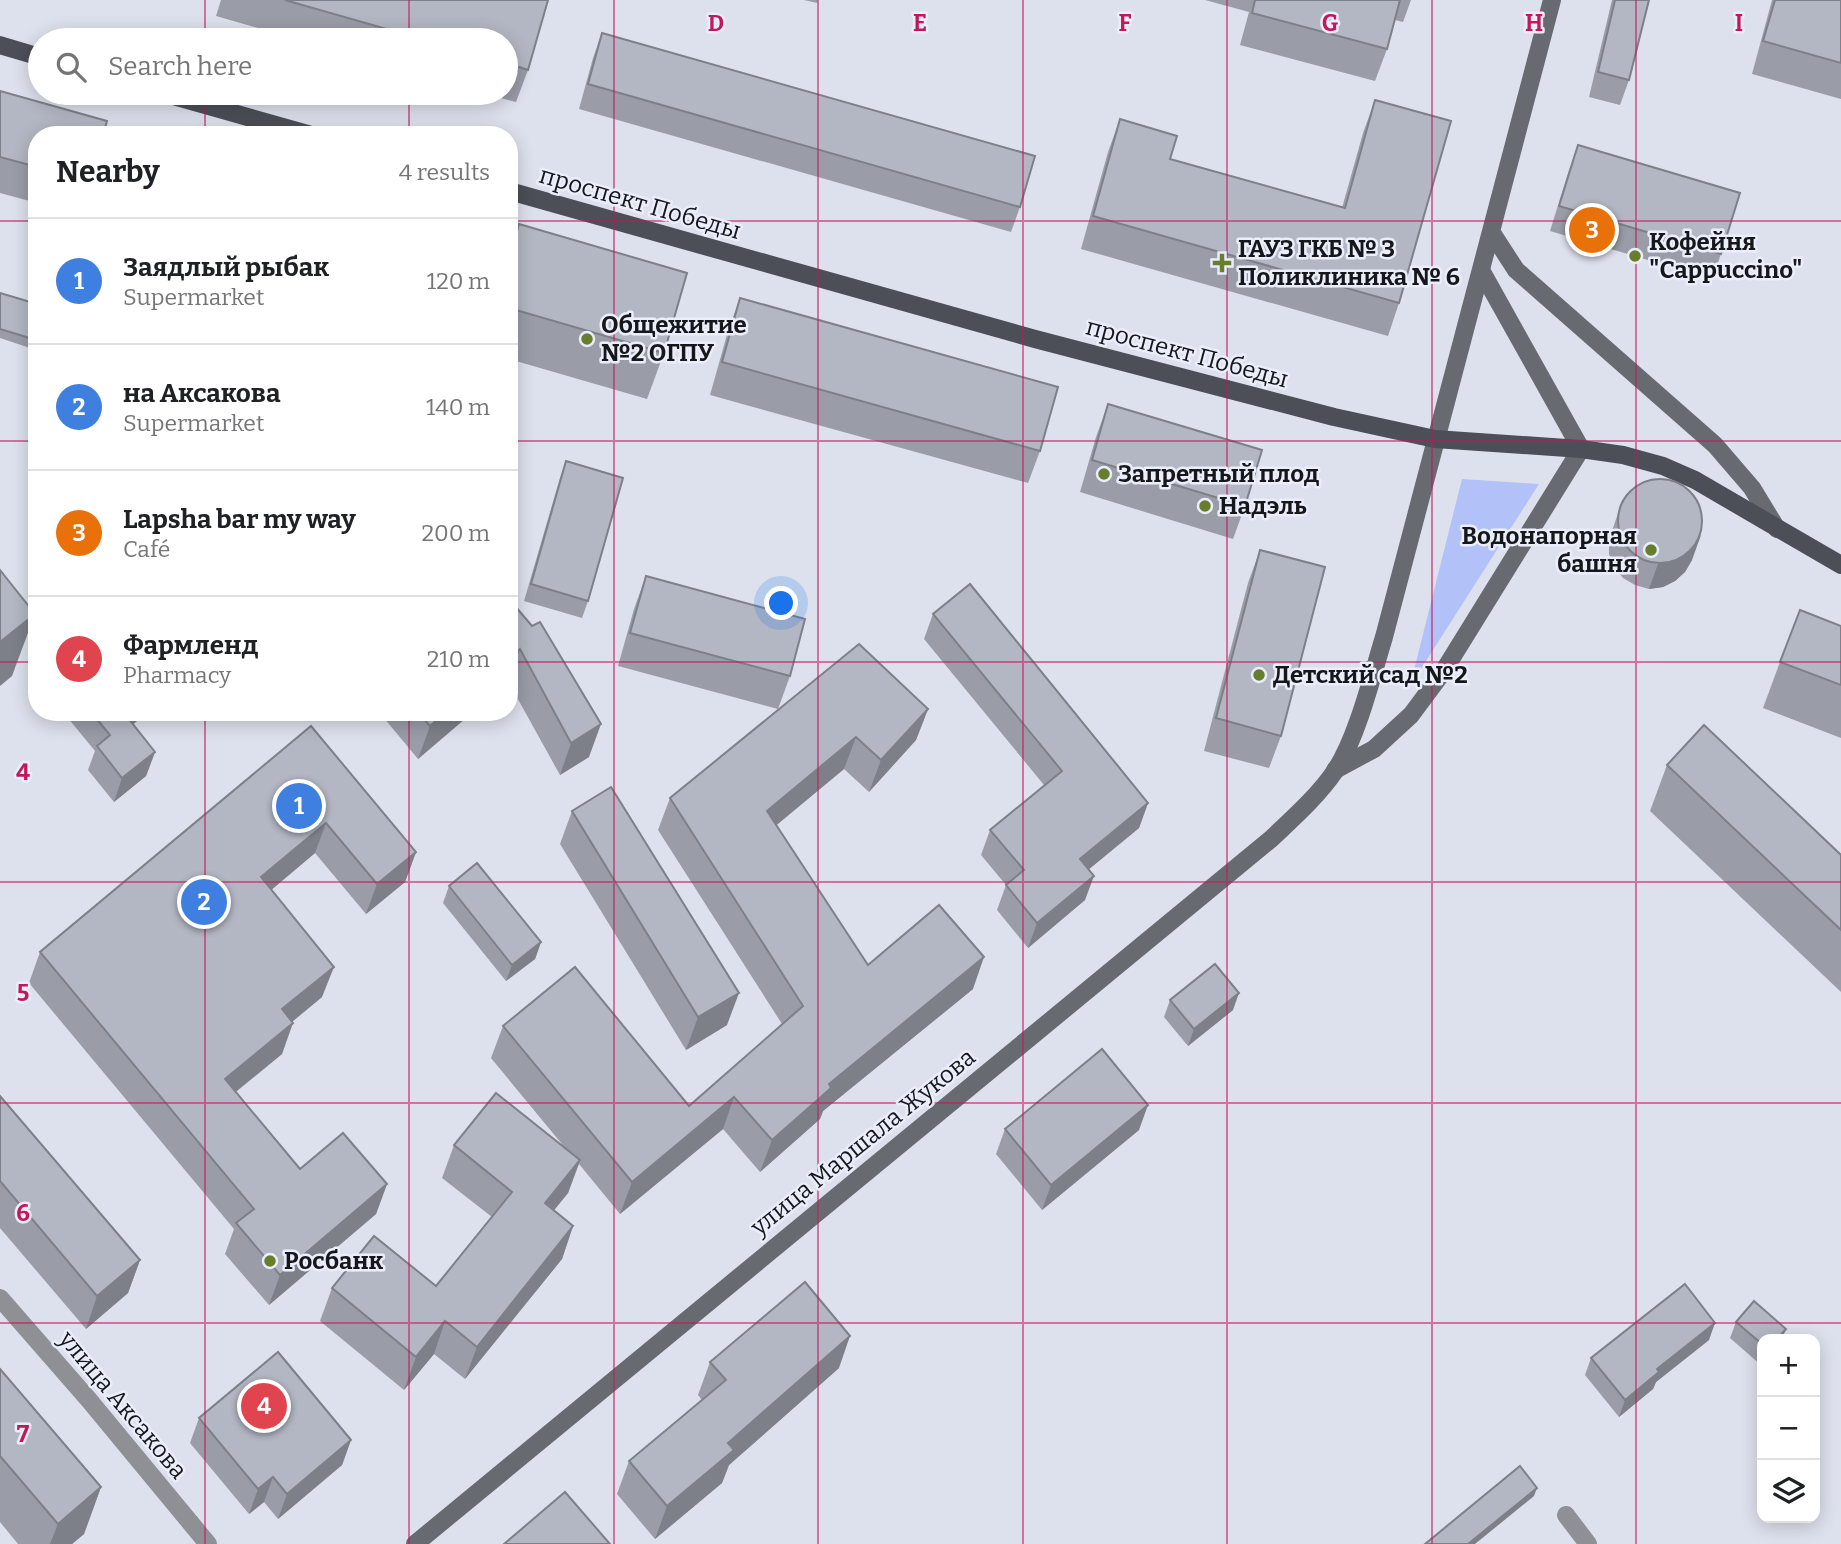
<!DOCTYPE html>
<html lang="en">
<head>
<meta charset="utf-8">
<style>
	:root { --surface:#fff; --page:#f2f2f2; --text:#202124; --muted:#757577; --line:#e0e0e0; --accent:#0b8043 }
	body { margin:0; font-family:Bitter,serif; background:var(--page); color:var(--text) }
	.controls { position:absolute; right:21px; bottom:21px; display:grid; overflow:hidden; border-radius:14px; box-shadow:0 4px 18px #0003 }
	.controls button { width:63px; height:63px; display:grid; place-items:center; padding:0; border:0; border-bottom:2px solid var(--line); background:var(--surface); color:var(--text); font:35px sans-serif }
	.you { position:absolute; left:782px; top:604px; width:24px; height:24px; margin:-18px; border:5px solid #fff; border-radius:50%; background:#1a73e8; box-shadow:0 0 0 10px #1a73e833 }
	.badge { display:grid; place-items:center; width:46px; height:46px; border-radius:50%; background:var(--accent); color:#fff; font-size:23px; font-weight:700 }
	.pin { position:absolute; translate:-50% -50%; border:4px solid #fff; box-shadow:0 2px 7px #0006 }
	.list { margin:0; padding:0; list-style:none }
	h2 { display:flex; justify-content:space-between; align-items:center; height:91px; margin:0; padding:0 28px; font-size:30px }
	h2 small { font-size:23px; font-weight:400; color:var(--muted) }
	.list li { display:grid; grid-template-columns:46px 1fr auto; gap:21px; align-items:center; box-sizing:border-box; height:126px; padding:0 28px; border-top:2px solid var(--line) }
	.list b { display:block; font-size:26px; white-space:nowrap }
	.list p { margin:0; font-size:23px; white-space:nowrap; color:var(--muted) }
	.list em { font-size:23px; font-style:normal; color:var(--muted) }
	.icon { flex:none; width:38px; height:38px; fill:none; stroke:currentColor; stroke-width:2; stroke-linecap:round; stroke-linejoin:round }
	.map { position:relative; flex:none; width:1841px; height:1544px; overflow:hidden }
	.search { position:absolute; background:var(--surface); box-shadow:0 4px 18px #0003; left:28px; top:28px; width:490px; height:77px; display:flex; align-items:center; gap:18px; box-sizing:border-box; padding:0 24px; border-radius:38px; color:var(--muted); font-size:26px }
	.panel { position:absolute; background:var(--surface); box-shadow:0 4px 18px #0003; left:28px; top:126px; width:490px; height:595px; border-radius:28px }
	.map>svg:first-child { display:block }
	.green { fill:#b2c1f8 }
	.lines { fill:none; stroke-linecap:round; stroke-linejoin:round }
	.minor { stroke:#8f9095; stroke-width:18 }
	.secondary { stroke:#676a71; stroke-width:18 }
	.primary { stroke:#4c4f57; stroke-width:18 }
	.wall { fill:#9a9da8 }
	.shaded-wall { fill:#7d8088 }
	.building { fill:#b3b7c3; stroke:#7d8088; stroke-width:2 }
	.grid { fill:none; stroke:#c2185b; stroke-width:2; stroke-opacity:0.55 }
	.poi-dot { fill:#697d2e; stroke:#eaeefa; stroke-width:2.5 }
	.labels { text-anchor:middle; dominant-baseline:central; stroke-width:5; stroke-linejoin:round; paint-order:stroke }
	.street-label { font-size:24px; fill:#16171b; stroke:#eaeefa }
	.poi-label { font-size:24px; font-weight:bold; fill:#16171b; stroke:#eaeefa; text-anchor:start }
	.grid-label { font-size:23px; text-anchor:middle; font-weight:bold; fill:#c2185b; stroke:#eaeefa; stroke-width:5; stroke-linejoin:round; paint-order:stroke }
</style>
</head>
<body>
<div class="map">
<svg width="1841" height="1544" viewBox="0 0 1841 1544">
	<rect width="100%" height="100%" fill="#dde1ed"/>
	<path class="green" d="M 1462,479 L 1539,484 L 1410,686 Z"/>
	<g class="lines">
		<g class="minor">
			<path d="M 0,1298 L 89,1400 L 208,1544"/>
			<path d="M 1566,1515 L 1588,1544"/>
		</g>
		<g class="secondary">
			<path d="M 1492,233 L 1516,270 L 1715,445 L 1752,488 L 1777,529"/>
			<path d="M 1335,770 L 1374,749 L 1411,715 L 1443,672 L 1581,449 L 1482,272"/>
			<path d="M 415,1544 L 1271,839 C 1293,818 1318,796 1335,771 C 1357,738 1372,676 1384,637 L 1552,0"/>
		</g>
		<g class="primary">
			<path d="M 0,45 L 40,57"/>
			<path d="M 163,93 L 311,135"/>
			<path d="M 509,191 L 1035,339 L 1334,417 L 1435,439 L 1581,449 L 1623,455 L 1663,466 L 1695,480 L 1841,565"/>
		</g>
	</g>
	<g class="wall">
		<path d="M 221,0 L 548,0 L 528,70 L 516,102 L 482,93 L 506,93 L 506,40 L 300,40 L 216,16 Z"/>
		<path d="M 804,0 L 818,0 L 817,3 Z"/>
		<path d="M 1205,0 L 1411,0 L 1403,22 L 1395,20 L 1387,49 L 1375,81 L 1240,45 L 1249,12 Z"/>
		<path d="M 1612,0 L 1649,0 L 1629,80 L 1620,105 L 1589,97 Z"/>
		<path d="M 1772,0 L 1841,0 L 1841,99 L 1752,74 Z"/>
		<path d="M 602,33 L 1020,207 L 1011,232 L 579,109 L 593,58 Z"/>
		<path d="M 0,91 L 37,135 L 37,203 L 0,193 Z"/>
		<path d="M 1375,100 L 1399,303 L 1388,336 L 1081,249 L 1108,152 L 1120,119 L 1170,159 L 1342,208 L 1363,133 Z"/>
		<path d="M 1578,145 L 1721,254 L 1712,279 L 1550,231 L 1569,170 Z"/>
		<path d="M 519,224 L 664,353 L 647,399 L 509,359 L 509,252 Z"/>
		<path d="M 0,293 L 37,339 L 33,349 L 0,338 Z"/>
		<path d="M 740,298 L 1040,451 L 1028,483 L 710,395 L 728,331 Z"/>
		<path d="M 1108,404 L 1245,506 L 1233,539 L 1080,492 L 1096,437 Z"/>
		<path d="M 566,461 L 588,601 L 582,618 L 524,601 L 560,478 Z"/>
		<path d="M 1622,501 L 1692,560 L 1685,572 L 1675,581 L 1663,587 L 1649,589 L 1635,585 L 1623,578 L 1614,567 L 1609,554 L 1609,540 Z"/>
		<path d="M 37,547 L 37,572 L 31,564 Z"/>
		<path d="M 1260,550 L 1281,736 L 1269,768 L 1204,751 L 1248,583 Z"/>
		<path d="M 646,576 L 790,676 L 778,709 L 618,666 L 634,609 Z"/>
		<path d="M 509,599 L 589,757 L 560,775 L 509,683 Z"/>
		<path d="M 933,614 L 1148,803 L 1139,828 L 1089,869 L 1085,900 L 1028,948 L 997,910 L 1006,885 L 981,855 L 990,830 L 1044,785 L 924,639 Z"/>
		<path d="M 1841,626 L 1841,738 L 1763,708 L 1780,662 Z"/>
		<path d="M 928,709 L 916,740 L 869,792 L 844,769 L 776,825 L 868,965 L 973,989 L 823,1111 L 820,1119 L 760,1172 L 723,1129 L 620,1214 L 579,1164 L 568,1193 L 554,1210 L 573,1226 L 562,1259 L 465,1379 L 434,1354 L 404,1390 L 320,1321 L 332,1288 L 436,1286 L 492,1217 L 442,1178 L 454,1145 L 566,1149 L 491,1058 L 503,1026 L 689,1106 L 782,1024 L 658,830 L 670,798 Z"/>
		<path d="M 63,712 L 148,712 L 133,724 L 155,752 L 146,776 L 114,802 L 88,770 L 95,751 Z"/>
		<path d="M 379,712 L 473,712 L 418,759 Z"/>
		<path d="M 311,726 L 416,852 L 405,882 L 366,914 L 315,853 L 271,890 L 322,997 L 292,1022 L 282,1054 L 236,1092 L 300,1169 L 387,1184 L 376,1214 L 269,1305 L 225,1254 L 234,1229 L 29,983 L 40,952 Z"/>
		<path d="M 1667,765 L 1841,855 L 1841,992 L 1650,811 Z"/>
		<path d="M 572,811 L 727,1025 L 686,1050 L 560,844 Z"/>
		<path d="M 449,886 L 541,942 L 535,959 L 506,981 L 443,903 Z"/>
		<path d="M 1170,1000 L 1233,1010 L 1188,1046 L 1164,1017 Z"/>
		<path d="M 0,1096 L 140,1260 L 128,1293 L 86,1329 L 0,1228 Z"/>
		<path d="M 1005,1129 L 1139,1130 L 1042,1210 L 996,1154 Z"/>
		<path d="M 1736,1322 L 1762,1339 L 1762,1366 L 1730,1338 Z"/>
		<path d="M 1709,1340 L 1656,1382 L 1653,1389 L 1619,1417 L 1585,1375 L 1591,1358 Z"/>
		<path d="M 710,1362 L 839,1368 L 729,1465 L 722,1483 L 655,1539 L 617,1494 L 629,1461 L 702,1400 L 698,1395 Z"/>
		<path d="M 0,1369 L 101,1487 L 84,1534 L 72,1544 L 18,1544 L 0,1522 Z"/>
		<path d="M 199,1418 L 351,1440 L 342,1465 L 278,1519 L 264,1502 L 249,1514 L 190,1443 Z"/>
	</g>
	<g class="shaded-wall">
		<path d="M 1701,535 L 1692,560 L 1685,572 L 1675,581 L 1663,587 L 1649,589 L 1658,564 Z"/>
		<path d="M 35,614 L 12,676 L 0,686 L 0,642 Z"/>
		<path d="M 520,649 L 509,680 L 509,659 Z"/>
		<path d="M 928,709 L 916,740 L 869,792 L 881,760 Z"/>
		<path d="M 127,712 L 148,712 L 116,738 L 125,714 Z"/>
		<path d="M 446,712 L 473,712 L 418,759 L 430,726 Z"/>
		<path d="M 601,724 L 589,757 L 560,775 L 571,743 Z"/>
		<path d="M 856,737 L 844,769 L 755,843 L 767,811 Z"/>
		<path d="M 155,752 L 146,776 L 114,802 L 122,778 Z"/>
		<path d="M 1148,803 L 1139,828 L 1071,884 L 1080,859 Z"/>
		<path d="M 326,823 L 315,853 L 250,908 L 261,877 Z"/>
		<path d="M 416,852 L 405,882 L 366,914 L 377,884 Z"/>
		<path d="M 1094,876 L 1085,900 L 1028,948 L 1037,923 Z"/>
		<path d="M 541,942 L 535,959 L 506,981 L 512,965 Z"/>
		<path d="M 984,957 L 973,989 L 823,1111 L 820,1119 L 760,1172 L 772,1140 L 829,1084 Z"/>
		<path d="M 334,967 L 322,997 L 271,1039 L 282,1009 Z"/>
		<path d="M 739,993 L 727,1025 L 686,1050 L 698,1017 Z"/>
		<path d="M 1239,993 L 1233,1010 L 1188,1046 L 1194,1029 Z"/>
		<path d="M 293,1023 L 282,1054 L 214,1109 L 225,1079 Z"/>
		<path d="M 734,1097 L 723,1129 L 620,1214 L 632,1182 Z"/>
		<path d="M 1148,1105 L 1139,1130 L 1042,1210 L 1051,1185 Z"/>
		<path d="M 580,1160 L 568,1193 L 533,1236 L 545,1203 Z"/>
		<path d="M 387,1184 L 376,1214 L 269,1305 L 280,1275 Z"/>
		<path d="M 573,1226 L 562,1259 L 465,1379 L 477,1347 Z"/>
		<path d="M 140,1260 L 128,1293 L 86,1329 L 97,1296 Z"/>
		<path d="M 445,1321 L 434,1354 L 404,1390 L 416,1357 Z"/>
		<path d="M 1715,1323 L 1709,1340 L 1656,1382 L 1653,1389 L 1619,1417 L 1625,1400 L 1657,1369 Z"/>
		<path d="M 1786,1329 L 1782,1339 L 1777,1339 Z"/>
		<path d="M 850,1336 L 839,1368 L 729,1465 L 722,1483 L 655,1539 L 667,1506 L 728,1443 Z"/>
		<path d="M 351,1440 L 342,1465 L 278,1519 L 287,1494 Z"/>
		<path d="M 273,1477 L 264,1502 L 249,1514 L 258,1489 Z"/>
		<path d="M 101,1487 L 84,1534 L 72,1544 L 50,1544 L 58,1524 Z"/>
		<path d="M 1537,1488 L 1534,1496 L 1475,1544 L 1468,1544 Z"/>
	</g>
	<g class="building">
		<path d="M 285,0 L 548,0 L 528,70 L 506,63 L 506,40 L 425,40 Z"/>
		<path d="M 1255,0 L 1400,0 L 1387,49 L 1252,13 Z"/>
		<path d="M 1615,0 L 1649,0 L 1629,80 L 1598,72 Z"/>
		<path d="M 1775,0 L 1841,0 L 1841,63 L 1763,41 Z"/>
		<path d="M 602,33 L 1035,156 L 1020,207 L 588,84 Z"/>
		<path d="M 0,91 L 107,121 L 103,135 L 37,135 L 37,167 L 0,157 Z"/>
		<path d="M 1375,100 L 1451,121 L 1399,303 L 1093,216 L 1120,119 L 1177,136 L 1170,159 L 1345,208 Z"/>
		<path d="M 1578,145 L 1740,193 L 1721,254 L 1559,206 Z"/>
		<path d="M 519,224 L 687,273 L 664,353 L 509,308 L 509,259 Z"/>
		<path d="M 0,293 L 37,304 L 36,340 L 0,329 Z"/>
		<path d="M 740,298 L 1058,387 L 1040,451 L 722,362 Z"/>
		<path d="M 1108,404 L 1262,450 L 1245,506 L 1092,460 Z"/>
		<path d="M 566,461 L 623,478 L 588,601 L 531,584 Z"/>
		<circle cx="1660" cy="521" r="42"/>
		<path d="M 1260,550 L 1325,567 L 1281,736 L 1216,718 Z"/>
		<path d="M 0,570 L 35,614 L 0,642 Z"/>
		<path d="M 646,576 L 805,619 L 790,676 L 630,633 Z"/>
		<path d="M 970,584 L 1148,803 L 1080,859 L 1094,876 L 1037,923 L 1006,885 L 1024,870 L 990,830 L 1062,771 L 933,614 Z"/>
		<path d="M 509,599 L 532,626 L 540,622 L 601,724 L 571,743 L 520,649 L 509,659 Z"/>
		<path d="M 1800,610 L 1841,626 L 1841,685 L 1780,662 Z"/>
		<path d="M 859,644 L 928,709 L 881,760 L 856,737 L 767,811 L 868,965 L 939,905 L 984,957 L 829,1084 L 831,1088 L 772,1140 L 734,1097 L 632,1182 L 503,1026 L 575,967 L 689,1106 L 803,1006 L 670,798 Z"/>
		<path d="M 91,712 L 127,712 L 125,714 L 155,752 L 122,778 L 97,746 L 110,735 Z"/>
		<path d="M 418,712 L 446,712 L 430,726 Z"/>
		<path d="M 1704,725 L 1841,855 L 1841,930 L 1667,765 Z"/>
		<path d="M 311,726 L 416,852 L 377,884 L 326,823 L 261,877 L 334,967 L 282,1009 L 293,1023 L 225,1079 L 300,1169 L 343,1133 L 387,1184 L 280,1275 L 236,1223 L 254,1209 L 40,952 Z"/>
		<path d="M 611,787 L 739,993 L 698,1017 L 572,811 Z"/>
		<path d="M 477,863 L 541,942 L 512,965 L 449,886 Z"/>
		<path d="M 1215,964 L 1239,993 L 1194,1029 L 1170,1000 Z"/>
		<path d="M 1102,1049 L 1148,1105 L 1051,1185 L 1005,1129 Z"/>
		<path d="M 496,1093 L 580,1160 L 545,1203 L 573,1226 L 477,1347 L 445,1321 L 416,1357 L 332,1288 L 374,1236 L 436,1286 L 512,1192 L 454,1145 Z"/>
		<path d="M 0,1096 L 140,1260 L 97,1296 L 0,1181 Z"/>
		<path d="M 805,1282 L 850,1336 L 728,1443 L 734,1450 L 667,1506 L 629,1461 L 726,1380 L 710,1362 Z"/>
		<path d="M 1685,1284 L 1715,1323 L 1657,1369 L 1659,1372 L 1625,1400 L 1591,1358 Z"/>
		<path d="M 1754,1301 L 1786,1329 L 1777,1339 L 1762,1339 L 1762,1344 L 1736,1322 Z"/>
		<path d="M 278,1352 L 351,1440 L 287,1494 L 273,1477 L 258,1489 L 199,1418 Z"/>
		<path d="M 0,1369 L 101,1487 L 58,1524 L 0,1456 Z"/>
		<path d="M 1520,1466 L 1537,1488 L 1468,1544 L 1425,1544 Z"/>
		<path d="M 565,1492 L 610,1544 L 504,1544 Z"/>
	</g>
	<path class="grid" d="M 205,0 L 205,40M 409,0 L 409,40M 614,0 L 614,1544M 818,0 L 818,1544M 1023,0 L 1023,1544M 1227,0 L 1227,1544M 1432,0 L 1432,1544M 1636,0 L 1636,1544M 205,93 L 205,135M 409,93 L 409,135M 0,221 L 37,221M 509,221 L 1841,221M 0,441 L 37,441M 509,441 L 1841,441M 0,662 L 37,662M 509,662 L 1841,662M 205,712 L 205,1544M 409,712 L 409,1544M 0,882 L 1841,882M 0,1103 L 1841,1103M 0,1323 L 1841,1323"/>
	<g class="poi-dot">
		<circle cx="1635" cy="256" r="7"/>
		<path d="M1218.5 252.5h7v7h7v7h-7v7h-7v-7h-7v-7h7z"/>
		<circle cx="587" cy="339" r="7"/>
		<circle cx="1104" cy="474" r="7"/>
		<circle cx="1205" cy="506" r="7"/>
		<circle cx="1651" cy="550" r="7"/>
		<circle cx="1259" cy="675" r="7"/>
		<circle cx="270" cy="1261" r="7"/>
	</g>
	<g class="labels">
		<g class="street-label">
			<text transform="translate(640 203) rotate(16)">проспект Победы</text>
			<text transform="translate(1187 353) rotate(15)">проспект Победы</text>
			<text transform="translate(863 1142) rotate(-39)">улица Маршала Жукова</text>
			<text transform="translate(123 1405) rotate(50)">улица Аксакова</text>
		</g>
		<g class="poi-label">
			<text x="1649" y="242">Кофейня<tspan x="1649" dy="28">"Cappuccino"</tspan></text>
			<text x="1238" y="249">ГАУЗ ГКБ № 3<tspan x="1238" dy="28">Поликлиника № 6</tspan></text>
			<text x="601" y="325">Общежитие<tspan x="601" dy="28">№2 ОГПУ</tspan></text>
			<text x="1118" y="474">Запретный плод</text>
			<text x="1219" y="506">Надэль</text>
			<text x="1637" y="536" text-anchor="end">Водонапорная<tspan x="1637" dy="28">башня</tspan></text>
			<text x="1273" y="675">Детский сад №2</text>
			<text x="284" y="1261">Росбанк</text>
		</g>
	</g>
	<g class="grid-label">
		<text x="716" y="31">D</text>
		<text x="920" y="31">E</text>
		<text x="1125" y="31">F</text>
		<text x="1330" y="31">G</text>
		<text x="1534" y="31">H</text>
		<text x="1739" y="31">I</text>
		<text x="23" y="780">4</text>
		<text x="23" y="1001">5</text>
		<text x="23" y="1221">6</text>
		<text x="23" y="1442">7</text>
	</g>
</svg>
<div class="controls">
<button>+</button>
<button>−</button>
<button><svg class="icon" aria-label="layers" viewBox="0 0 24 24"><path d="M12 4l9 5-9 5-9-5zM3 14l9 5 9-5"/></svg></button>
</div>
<div class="you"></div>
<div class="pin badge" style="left:299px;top:806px;background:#3f7fe0">1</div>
<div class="pin badge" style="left:204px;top:902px;background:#3f7fe0">2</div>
<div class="pin badge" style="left:1592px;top:230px;background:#e8710a">3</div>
<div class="pin badge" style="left:264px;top:1406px;background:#e0444e">4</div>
<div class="search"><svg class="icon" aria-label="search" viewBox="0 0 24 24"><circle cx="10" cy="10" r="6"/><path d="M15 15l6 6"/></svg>Search here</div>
<section class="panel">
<h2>Nearby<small>4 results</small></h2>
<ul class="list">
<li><span class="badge" style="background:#3f7fe0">1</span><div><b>Заядлый рыбак</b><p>Supermarket</p></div><em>120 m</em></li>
<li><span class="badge" style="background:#3f7fe0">2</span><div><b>на Аксакова</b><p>Supermarket</p></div><em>140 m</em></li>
<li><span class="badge" style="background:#e8710a">3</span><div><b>Lapsha bar my way</b><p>Café</p></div><em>200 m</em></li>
<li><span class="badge" style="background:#e0444e">4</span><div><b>Фармленд</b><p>Pharmacy</p></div><em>210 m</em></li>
</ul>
</section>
</div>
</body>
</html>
